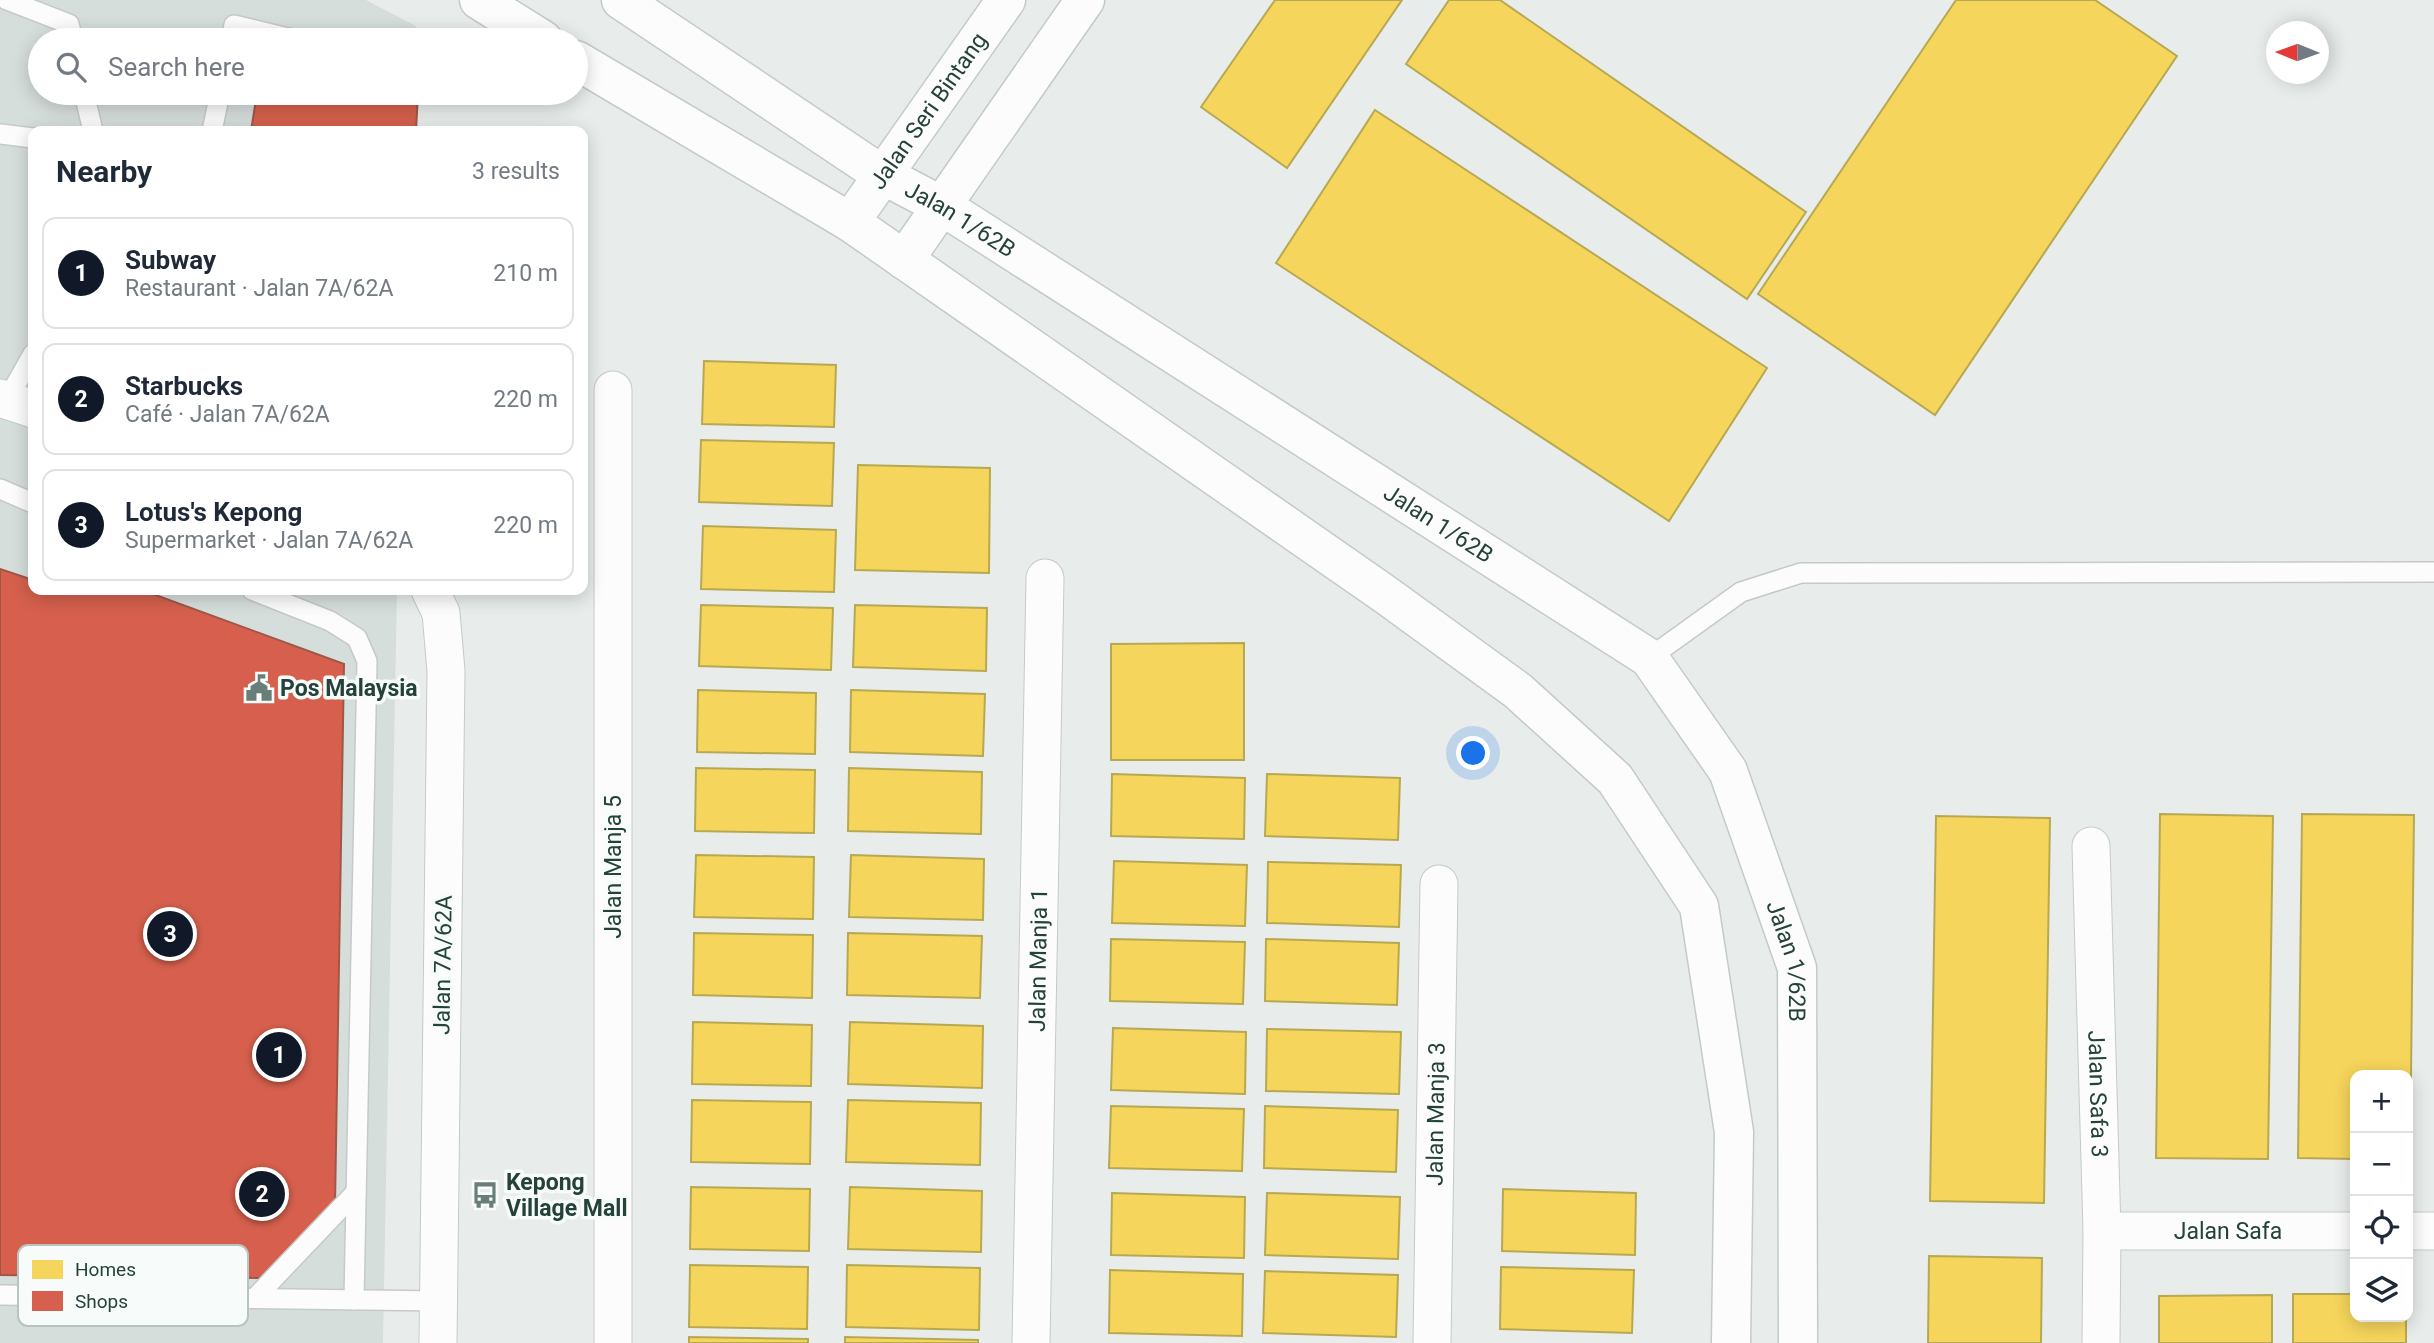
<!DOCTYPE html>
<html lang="en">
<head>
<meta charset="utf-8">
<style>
	:root { --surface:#fff; --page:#f6f6f7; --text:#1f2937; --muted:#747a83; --line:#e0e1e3; --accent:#111827 }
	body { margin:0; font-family:Roboto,sans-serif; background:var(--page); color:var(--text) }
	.controls { position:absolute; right:21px; bottom:21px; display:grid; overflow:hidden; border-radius:14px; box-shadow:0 4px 18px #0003 }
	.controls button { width:63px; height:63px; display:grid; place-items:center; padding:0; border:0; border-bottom:2px solid var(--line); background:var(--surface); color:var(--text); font:35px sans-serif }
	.compass { position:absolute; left:2266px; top:21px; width:63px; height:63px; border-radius:50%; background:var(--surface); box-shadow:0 4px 18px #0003; rotate:271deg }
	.you { position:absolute; left:1474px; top:754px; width:24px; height:24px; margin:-18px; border:5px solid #fff; border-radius:50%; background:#1a73e8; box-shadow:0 0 0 10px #1a73e833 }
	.badge { display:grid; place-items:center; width:46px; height:46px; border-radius:50%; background:var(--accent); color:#fff; font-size:23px; font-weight:700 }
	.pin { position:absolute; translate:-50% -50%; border:4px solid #fff; box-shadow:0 2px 7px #0006 }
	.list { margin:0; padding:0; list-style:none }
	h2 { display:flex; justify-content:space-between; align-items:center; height:91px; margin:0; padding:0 28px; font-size:30px }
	h2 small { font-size:23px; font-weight:400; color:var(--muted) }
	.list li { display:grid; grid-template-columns:46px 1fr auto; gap:21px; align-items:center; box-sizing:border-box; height:112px; margin:0 14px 14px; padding:0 14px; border:2px solid var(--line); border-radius:14px }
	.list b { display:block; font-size:26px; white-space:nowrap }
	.list p { margin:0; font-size:23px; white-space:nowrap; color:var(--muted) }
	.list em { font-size:23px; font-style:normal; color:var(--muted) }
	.icon { flex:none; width:38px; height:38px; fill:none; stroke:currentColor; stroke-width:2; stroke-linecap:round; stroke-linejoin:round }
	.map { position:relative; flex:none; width:2434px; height:1343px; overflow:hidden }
	.search { position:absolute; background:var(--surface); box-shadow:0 4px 18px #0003; left:28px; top:28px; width:560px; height:77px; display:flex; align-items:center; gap:18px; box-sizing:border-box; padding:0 24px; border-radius:38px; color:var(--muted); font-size:26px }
	.panel { position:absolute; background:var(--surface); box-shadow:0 4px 18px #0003; left:28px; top:126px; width:560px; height:469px; border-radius:14px }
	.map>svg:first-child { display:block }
	.built { fill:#d6dedb }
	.homes { fill:#f6d55c; stroke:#b7a952; stroke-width:2 }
	.shops { fill:#d6604d; stroke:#a15747; stroke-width:2 }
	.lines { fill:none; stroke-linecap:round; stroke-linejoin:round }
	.lane-casing { stroke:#c5cac8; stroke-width:22 }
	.street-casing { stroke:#c5cac8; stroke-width:39 }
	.secondary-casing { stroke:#c3cbc8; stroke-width:41 }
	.lane { stroke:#fcfcfc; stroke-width:19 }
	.street { stroke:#fcfcfc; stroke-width:37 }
	.secondary { stroke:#fcfcfc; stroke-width:38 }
	.labels { text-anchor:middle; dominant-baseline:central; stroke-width:7; stroke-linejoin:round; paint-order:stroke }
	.street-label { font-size:23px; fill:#24423a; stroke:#f7fbf9 }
	.poi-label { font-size:23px; font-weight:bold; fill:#24423a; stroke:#f7fbf9; text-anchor:start }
	.key { fill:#f7fbf9; stroke:#b8c4c0; stroke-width:2 }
	.key-label { font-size:19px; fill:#24423a }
</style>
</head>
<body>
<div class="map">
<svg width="2434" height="1343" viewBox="0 0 2434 1343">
	<rect width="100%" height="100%" fill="#e8edeb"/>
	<path class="built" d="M 0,0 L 366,0 L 416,26 L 415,40 L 40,40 L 40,93 L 413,93 L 412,131 L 33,131 L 33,590 L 397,590 L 383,1343 L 0,1343 Z"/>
	<g class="homes">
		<path d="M 1275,0 L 1402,0 L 1287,168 L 1201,107 Z"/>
		<path d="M 1449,0 L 1500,0 L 1806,212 L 1747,299 L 1406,64 Z"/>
		<path d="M 1956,0 L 2095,0 L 2177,56 L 1935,415 L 1758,294 Z"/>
		<path d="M 1375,110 L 1767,368 L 1669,521 L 1276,263 Z"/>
		<path d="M 704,361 L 836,365 L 834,427 L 702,424 Z"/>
		<path d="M 701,440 L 834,443 L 832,506 L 699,502 Z"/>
		<path d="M 858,465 L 990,468 L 989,573 L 855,570 Z"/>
		<path d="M 703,526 L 836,530 L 834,592 L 701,589 Z"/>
		<path d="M 701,605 L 833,608 L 831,670 L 699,666 Z"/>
		<path d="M 855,605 L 987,608 L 986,671 L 853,667 Z"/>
		<path d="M 1244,643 L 1244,760 L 1111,760 L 1111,644 Z"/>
		<path d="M 698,690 L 816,693 L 815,754 L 697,752 Z"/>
		<path d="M 851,690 L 985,694 L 983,756 L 850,752 Z"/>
		<path d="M 696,768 L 815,770 L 814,833 L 695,831 Z"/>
		<path d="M 849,768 L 982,772 L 981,834 L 848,831 Z"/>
		<path d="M 1112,774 L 1245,778 L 1244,839 L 1111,836 Z"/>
		<path d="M 1267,774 L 1400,778 L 1398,840 L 1265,836 Z"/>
		<path d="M 2160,814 L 2273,816 L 2268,1159 L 2156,1158 Z"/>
		<path d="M 2302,814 L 2414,815 L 2410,1160 L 2408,1160 L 2408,1075 L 2355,1075 L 2355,1159 L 2298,1158 Z"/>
		<path d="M 1936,816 L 2050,818 L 2044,1203 L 1930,1201 Z"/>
		<path d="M 696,855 L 814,857 L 813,919 L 694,917 Z"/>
		<path d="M 851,855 L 984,859 L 983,920 L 849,917 Z"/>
		<path d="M 1114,861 L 1247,865 L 1245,926 L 1112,923 Z"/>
		<path d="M 1268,862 L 1401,865 L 1399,927 L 1267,923 Z"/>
		<path d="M 694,933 L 813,935 L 812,998 L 693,995 Z"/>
		<path d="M 848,933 L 982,936 L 980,998 L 847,995 Z"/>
		<path d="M 1111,939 L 1245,942 L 1243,1004 L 1110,1001 Z"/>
		<path d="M 1266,939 L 1399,943 L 1397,1005 L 1265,1001 Z"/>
		<path d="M 693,1022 L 812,1025 L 811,1086 L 692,1084 Z"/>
		<path d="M 850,1022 L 983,1026 L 982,1088 L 848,1084 Z"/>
		<path d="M 1113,1028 L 1246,1032 L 1245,1094 L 1111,1090 Z"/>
		<path d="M 1267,1029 L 1401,1032 L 1399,1094 L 1266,1091 Z"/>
		<path d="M 692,1100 L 811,1102 L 810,1164 L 691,1162 Z"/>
		<path d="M 848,1100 L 981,1103 L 980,1165 L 846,1162 Z"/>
		<path d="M 1111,1106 L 1244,1109 L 1242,1171 L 1109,1168 Z"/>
		<path d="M 1265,1106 L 1398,1110 L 1396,1172 L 1264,1168 Z"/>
		<path d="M 691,1187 L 810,1189 L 809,1251 L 690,1249 Z"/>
		<path d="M 850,1187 L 982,1191 L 981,1252 L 848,1249 Z"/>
		<path d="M 1503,1189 L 1636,1193 L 1635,1255 L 1502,1251 Z"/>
		<path d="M 1112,1193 L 1245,1197 L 1244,1258 L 1111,1255 Z"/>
		<path d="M 1267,1193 L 1400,1197 L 1398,1259 L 1265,1255 Z"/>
		<path d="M 1929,1256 L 2042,1258 L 2041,1343 L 1928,1343 Z"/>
		<path d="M 690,1265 L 808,1267 L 807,1329 L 689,1327 Z"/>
		<path d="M 847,1265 L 980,1268 L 979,1330 L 846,1327 Z"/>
		<path d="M 1501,1267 L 1634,1270 L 1632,1333 L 1500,1329 Z"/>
		<path d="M 1110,1270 L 1243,1274 L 1242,1336 L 1109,1333 Z"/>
		<path d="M 1265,1271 L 1398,1275 L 1396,1337 L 1263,1333 Z"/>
		<path d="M 2293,1294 L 2355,1294 L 2355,1317 L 2406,1317 L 2406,1343 L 2293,1343 Z"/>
		<path d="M 2272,1295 L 2272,1343 L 2159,1343 L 2159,1296 Z"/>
		<path d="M 689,1337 L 808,1339 L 808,1343 L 689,1343 Z"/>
		<path d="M 845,1337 L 978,1340 L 978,1343 L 845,1343 Z"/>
	</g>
	<g class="shops">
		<path d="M 257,93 L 418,93 L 416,131 L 251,131 Z"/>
		<path d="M 0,569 L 33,580 L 33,590 L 142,590 L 344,664 L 335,1205 L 260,1278 L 0,1275 Z"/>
	</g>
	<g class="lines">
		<defs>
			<g id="lane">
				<path d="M 7,0 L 69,24 L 73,40"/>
				<path d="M 231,40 L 234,25 L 296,40"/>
				<path d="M 84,93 L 93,131"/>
				<path d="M 212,131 L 220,93"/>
				<path d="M 0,134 L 33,138"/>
				<path d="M 7,400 L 33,354"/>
				<path d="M 0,489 L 33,503"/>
				<path d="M 252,590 L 330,621 L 357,638 L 367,661 L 354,1300"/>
				<path d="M 1649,658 L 1741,592 L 1801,573 L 2434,572"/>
				<path d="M 0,1295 L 440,1301"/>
				<path d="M 255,1298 L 356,1192"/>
			</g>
			<g id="street">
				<path d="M 613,390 L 613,1343"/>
				<path d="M 0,398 L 33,409"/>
				<path d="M 430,590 L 441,613 L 446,671 L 438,1343"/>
				<path id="s1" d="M 2091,846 L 2102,1231 L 2101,1343"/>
				<path id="s2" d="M 2102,1231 L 2355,1231"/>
				<path d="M 2408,1231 L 2434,1231"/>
				<path id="s3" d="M 1031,1343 L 1045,578"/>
				<path id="s4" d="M 1432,1343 L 1439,884"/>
			</g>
			<g id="secondary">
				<path d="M 479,0 L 543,40"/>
				<path id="s5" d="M 621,0 L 881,174 L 942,206 L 1649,658 L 1728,771 L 1797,968 L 1798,1343"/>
				<path d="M 576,60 L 850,222 L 1386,595 L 1518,691 L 1615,779 L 1699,906 L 1734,1132 L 1731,1343"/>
				<path id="s6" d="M 850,222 L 1006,0"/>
				<path d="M 904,260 L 1085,0"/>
			</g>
		</defs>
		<use href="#lane" class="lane-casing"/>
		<use href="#street" class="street-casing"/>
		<use href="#secondary" class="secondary-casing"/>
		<use href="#lane" class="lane"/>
		<use href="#street" class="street"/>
		<use href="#secondary" class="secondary"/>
	</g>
	<defs>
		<symbol id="civic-bare" viewBox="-9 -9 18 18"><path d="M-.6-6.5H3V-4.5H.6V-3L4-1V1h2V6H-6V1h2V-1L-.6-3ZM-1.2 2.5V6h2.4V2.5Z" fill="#697e78" stroke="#f7fbf9" stroke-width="2.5" paint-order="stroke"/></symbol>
		<symbol id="bus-bare" viewBox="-9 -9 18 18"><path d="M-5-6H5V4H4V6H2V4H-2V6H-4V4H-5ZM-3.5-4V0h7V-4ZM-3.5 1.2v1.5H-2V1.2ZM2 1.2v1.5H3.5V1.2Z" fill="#697e78" stroke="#f7fbf9" stroke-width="2.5" paint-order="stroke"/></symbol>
	</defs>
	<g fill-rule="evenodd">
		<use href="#civic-bare" x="240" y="669" width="38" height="38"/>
		<use href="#bus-bare" x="466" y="1176" width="38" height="38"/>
	</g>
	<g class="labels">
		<g class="street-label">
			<text stroke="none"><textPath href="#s6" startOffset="136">Jalan Seri Bintang</textPath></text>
			<text stroke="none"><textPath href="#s5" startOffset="404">Jalan 1/62B</textPath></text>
			<text stroke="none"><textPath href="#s5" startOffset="971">Jalan 1/62B</textPath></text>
			<text transform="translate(613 867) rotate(-90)">Jalan Manja 5</text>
			<text stroke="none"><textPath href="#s3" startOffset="383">Jalan Manja 1</textPath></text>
			<text stroke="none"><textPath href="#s5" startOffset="1559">Jalan 1/62B</textPath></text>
			<text transform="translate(443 965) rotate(-89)">Jalan 7A/62A</text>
			<text stroke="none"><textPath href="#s1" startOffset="248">Jalan Safa 3</textPath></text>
			<text stroke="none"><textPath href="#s4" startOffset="229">Jalan Manja 3</textPath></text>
			<text stroke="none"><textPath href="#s2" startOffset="126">Jalan Safa</textPath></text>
		</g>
		<g class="poi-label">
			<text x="280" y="688">Pos Malaysia</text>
			<text x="506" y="1182">Kepong<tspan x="506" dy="26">Village Mall</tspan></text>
		</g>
	</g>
	<rect x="18" y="1245" width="230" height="81" rx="10" class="key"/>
	<rect x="32" y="1260" width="31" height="19" fill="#f6d55c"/>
	<rect x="32" y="1291" width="31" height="20" fill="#d6604d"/>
	<g class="key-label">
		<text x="75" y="1276">Homes</text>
		<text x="75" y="1308">Shops</text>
	</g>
</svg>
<div class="controls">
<button>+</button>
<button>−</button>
<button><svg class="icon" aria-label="locate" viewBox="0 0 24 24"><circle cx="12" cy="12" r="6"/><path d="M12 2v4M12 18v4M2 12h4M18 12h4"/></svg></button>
<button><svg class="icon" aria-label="layers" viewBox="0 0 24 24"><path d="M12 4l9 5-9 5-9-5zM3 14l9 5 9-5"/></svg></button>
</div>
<svg class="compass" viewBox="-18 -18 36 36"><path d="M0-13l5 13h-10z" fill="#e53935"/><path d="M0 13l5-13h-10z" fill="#747a83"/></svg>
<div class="you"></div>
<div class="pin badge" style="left:279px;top:1055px">1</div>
<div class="pin badge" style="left:262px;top:1194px">2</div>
<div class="pin badge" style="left:170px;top:934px">3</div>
<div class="search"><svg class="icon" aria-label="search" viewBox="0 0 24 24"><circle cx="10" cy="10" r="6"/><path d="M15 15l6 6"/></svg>Search here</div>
<section class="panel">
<h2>Nearby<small>3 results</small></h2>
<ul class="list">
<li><span class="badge">1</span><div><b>Subway</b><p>Restaurant · Jalan 7A/62A</p></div><em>210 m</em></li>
<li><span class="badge">2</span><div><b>Starbucks</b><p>Café · Jalan 7A/62A</p></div><em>220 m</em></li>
<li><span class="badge">3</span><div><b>Lotus's Kepong</b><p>Supermarket · Jalan 7A/62A</p></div><em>220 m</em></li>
</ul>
</section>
</div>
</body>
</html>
